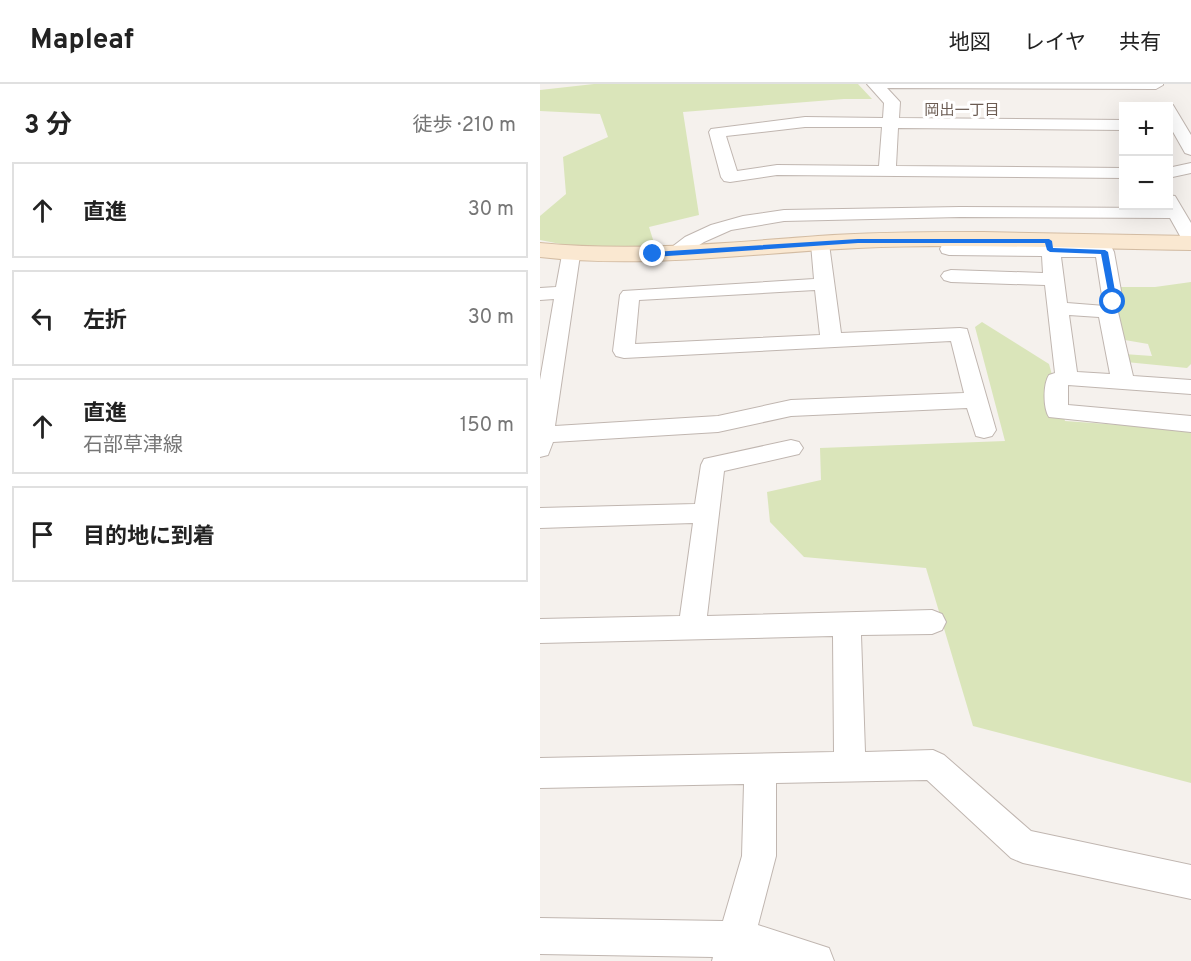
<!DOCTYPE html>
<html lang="ja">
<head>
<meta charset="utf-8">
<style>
	:root { --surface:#fff; --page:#f2f2f2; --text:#222; --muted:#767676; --line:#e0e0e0 }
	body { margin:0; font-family:Overpass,"Noto Sans JP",sans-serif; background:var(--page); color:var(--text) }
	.controls { position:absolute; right:18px; top:18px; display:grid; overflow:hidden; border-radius:0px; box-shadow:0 6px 24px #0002 }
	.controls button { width:54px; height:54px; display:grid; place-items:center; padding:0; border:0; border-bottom:2px solid var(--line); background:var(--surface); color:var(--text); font:30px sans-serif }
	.stop { position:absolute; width:18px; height:18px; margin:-14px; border:4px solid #1a73e8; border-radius:50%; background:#fff }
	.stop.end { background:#1a73e8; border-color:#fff; box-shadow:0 2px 6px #0008 }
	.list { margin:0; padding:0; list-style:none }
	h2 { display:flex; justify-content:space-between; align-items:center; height:78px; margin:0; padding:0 24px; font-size:26px }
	h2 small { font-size:20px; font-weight:400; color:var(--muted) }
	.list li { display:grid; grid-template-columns:39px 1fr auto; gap:18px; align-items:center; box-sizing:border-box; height:96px; margin:0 12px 12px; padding:0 12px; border:2px solid var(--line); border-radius:0px }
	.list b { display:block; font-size:22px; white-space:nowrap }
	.list p { margin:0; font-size:20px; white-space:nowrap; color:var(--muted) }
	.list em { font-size:20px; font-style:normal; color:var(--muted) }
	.icon { flex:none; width:33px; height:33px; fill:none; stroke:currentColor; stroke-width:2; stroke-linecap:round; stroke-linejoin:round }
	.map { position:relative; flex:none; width:651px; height:877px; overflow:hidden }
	header { display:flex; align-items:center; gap:36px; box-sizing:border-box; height:84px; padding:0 30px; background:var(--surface); border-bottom:2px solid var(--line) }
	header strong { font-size:28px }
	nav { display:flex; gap:33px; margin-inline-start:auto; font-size:21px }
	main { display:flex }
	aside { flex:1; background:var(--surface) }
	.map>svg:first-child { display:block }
	.green { fill:#dae5ba }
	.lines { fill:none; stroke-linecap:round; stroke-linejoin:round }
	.minor-casing { stroke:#c0b6b0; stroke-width:2 }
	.secondary-casing { stroke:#d3bca3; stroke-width:2 }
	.minor { fill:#fff; fill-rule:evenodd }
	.secondary { fill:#fae8d1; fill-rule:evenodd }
	.route { fill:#1a73e8 }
	.labels { text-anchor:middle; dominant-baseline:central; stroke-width:6; stroke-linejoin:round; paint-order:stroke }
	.far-neighbourhood-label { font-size:15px; fill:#6b5c53; stroke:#fff }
</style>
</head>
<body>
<header>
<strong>Mapleaf</strong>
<nav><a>地図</a><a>レイヤ</a><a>共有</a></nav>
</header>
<main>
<aside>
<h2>3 分<small>徒歩 · 210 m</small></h2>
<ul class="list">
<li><svg class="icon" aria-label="ahead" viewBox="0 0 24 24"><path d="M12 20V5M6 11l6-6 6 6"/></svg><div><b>直進</b></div><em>30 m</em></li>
<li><svg class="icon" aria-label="left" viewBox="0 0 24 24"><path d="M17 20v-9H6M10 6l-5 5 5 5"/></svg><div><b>左折</b></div><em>30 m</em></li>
<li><svg class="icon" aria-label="ahead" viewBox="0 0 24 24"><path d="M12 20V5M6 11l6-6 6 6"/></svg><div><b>直進</b><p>石部草津線</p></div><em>150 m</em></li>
<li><svg class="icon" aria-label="arrive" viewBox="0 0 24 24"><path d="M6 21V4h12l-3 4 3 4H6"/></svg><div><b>目的地に到着</b></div></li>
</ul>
</aside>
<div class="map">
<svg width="651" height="877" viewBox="0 0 651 877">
	<rect width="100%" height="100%" fill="#f5f1ed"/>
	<g class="green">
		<path d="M 54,0 L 318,0 L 332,15 L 304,15 L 143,28 L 159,131 L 109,143 L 115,162 L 36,163 L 0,156 L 0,132 L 26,110 L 23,73 L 68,53 L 60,30 L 0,27 L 0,6 Z"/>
		<path d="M 651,198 L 651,280 L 647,284 L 586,278 L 584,270 L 612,272 L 608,260 L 579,255 L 577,203 L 615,203 Z"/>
		<path d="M 442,238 L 509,280 L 525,337 L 651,346 L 651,699 L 433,642 L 386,484 L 264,473 L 230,438 L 227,408 L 281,396 L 280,364 L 465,357 L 435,243 Z"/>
	</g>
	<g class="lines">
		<defs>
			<g id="minor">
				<path d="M 327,0 L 623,0 L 623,1 L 616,5 L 347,4 L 360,18 L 359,34 L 584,36 L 584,46 L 358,44 L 356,82 L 584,84 L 584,94 L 237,91 L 190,98 L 184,97 L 181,93 L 169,48 L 171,45 L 265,33 L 343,34 L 344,19 ZM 265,43 L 342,43 L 339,82 L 237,81 L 197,87 L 186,52 Z"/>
				<path d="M 628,19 L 633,21 L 651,51 L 651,71 L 645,69 L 628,39 L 628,22 L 621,22 Z"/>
				<path d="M 651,79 L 651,89 L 628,94 L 628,84 Z"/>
				<path d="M 628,111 L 635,112 L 651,139 L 651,161 L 644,159 L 630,134 L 420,133 L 244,137 L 191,146 L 164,158 L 140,173 L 126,173 L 124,169 L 145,153 L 171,141 L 203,132 L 244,126 L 420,123 L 624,124 L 623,122 L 628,122 Z"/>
				<path d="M 509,151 L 516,153 L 519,161 L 565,162 L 572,164 L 574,168 L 583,218 L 580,222 L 575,224 L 578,228 L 593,292 L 651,296 L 651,310 L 528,301 L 528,321 L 651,332 L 651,348 L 509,333 C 503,324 503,300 509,291 L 515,289 L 505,201 L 411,198 L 404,196 L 401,192 L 404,188 L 411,186 L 503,189 L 502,172 L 409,171 L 402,169 L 400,165 L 402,161 L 409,159 L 500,161 L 502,153 ZM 521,173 L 556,173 L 563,218 L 565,222 L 527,219 ZM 529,231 L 559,233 L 570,290 L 537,288 Z"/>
				<path d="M 280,154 L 287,156 L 289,160 L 301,249 L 420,244 L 427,245 L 456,346 L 452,352 L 444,354 L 436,352 L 427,324 L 251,332 L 178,348 L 13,358 L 8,371 L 0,373 L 0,296 L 14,215 L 0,216 L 0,204 L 16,203 L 22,171 L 24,167 L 38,167 L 40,171 L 15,342 L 178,332 L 251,316 L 424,309 L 411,257 L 84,274 L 76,272 L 73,267 L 80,211 L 83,207 L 274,195 L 271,160 L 273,156 ZM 275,206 L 280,251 L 95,260 L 99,216 Z"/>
				<path d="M 251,356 L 259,358 L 263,364 L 259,370 L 184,387 L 167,532 L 392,526 L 402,530 L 406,538 L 402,546 L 392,550 L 321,551 L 325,668 L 393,666 L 404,671 L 491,747 L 651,781 L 651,815 L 483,779 L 471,774 L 387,696 L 236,699 L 236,772 L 218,841 L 289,864 L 294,877 L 172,877 L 173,873 L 0,870 L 0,834 L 183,837 L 202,772 L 204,700 L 0,704 L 0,674 L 294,668 L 293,552 L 0,559 L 0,535 L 140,532 L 153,439 L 0,444 L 0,424 L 155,420 L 161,381 L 164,375 Z"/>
			</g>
			<path id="secondary" d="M 443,148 L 651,152 L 651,166 C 540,165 429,159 318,164 C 211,169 107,185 0,173 L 0,159 C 94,168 185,159 278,152 C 333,148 388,148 443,148 Z"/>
		</defs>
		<use href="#minor" class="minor-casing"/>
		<use href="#secondary" class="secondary-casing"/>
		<use href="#minor" class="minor"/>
		<use href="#secondary" class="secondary"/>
	</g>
	<path class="route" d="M 318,155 L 509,155 L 512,157 L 513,164 L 565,166 L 568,168 L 577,218 L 573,220 L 570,218 L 561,170 L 510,168 L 507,166 L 505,159 L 318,159 L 113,173 L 109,170 L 113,168 Z"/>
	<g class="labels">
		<g class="far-neighbourhood-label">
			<text x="422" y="27">岡出一丁目</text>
		</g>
	</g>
</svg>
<div class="controls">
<button>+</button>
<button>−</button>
</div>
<div class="stop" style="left:573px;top:218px"></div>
<div class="stop end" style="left:113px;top:170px"></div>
</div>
</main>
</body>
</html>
